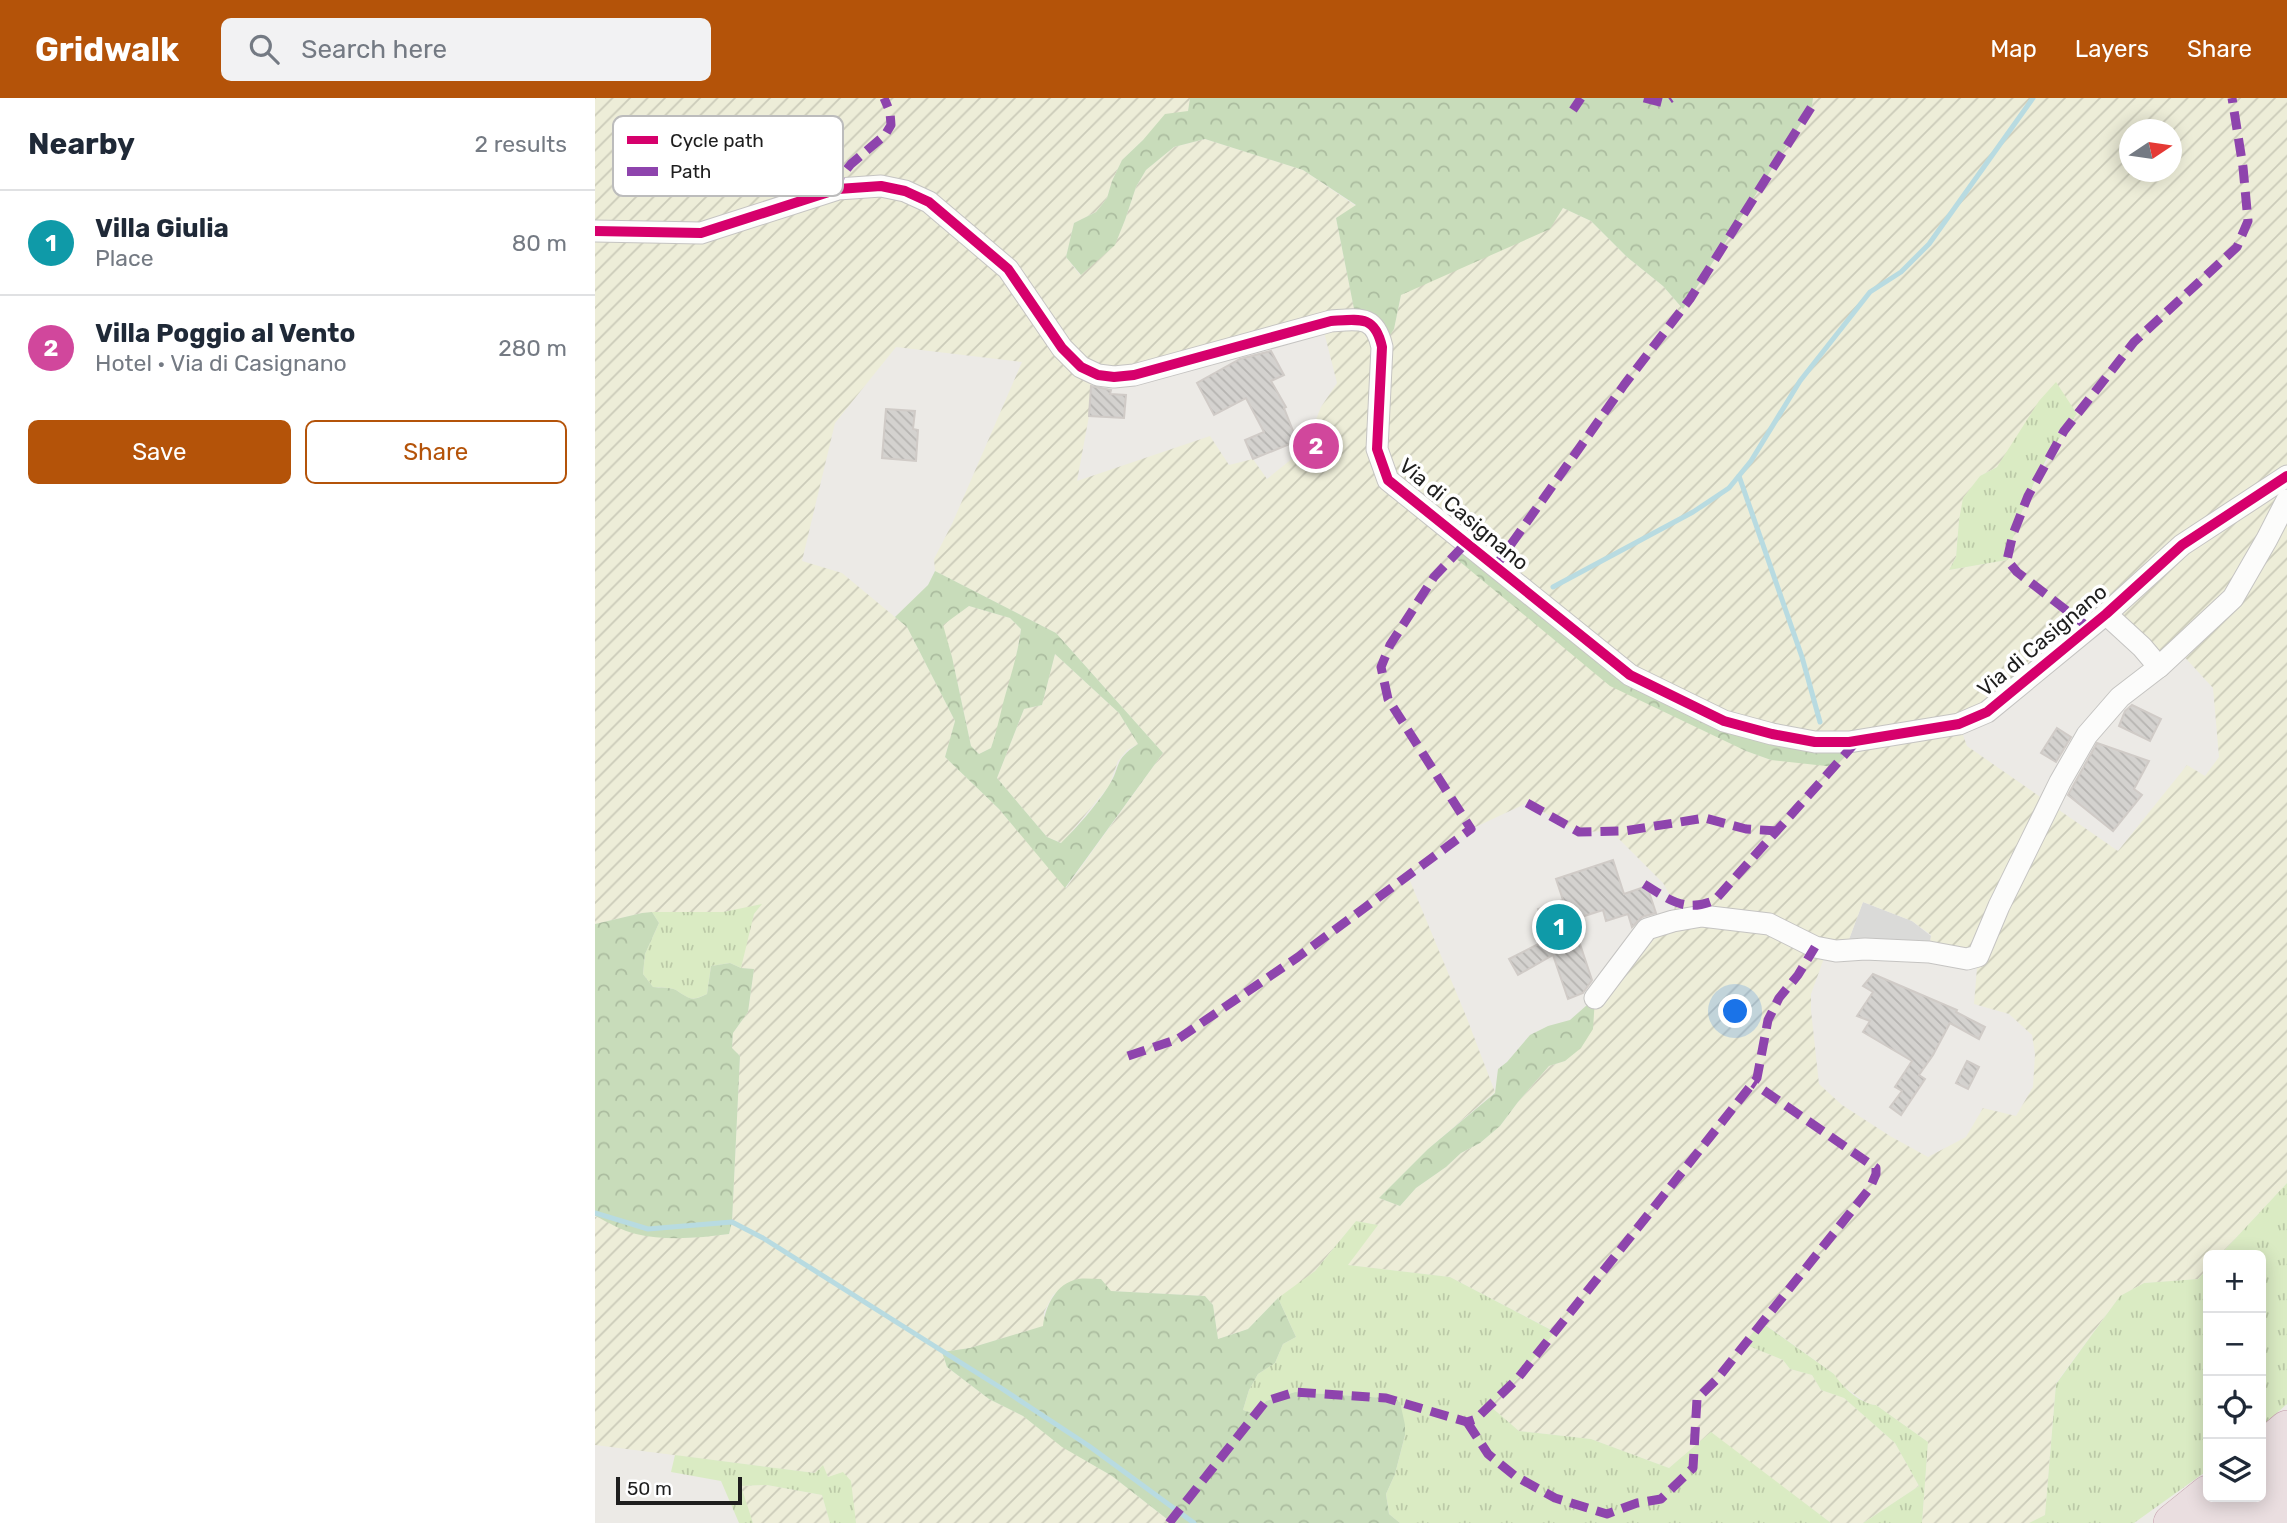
<!DOCTYPE html>
<html lang="en">
<head>
<meta charset="utf-8">
<style>
	:root { --surface:#fff; --page:#f2f2f3; --text:#1f2937; --muted:#747a83; --line:#e0e1e3; --accent:#b45309 }
	body { margin:0; font-family:Rubik,sans-serif; background:var(--page); color:var(--text) }
	.controls { position:absolute; right:21px; bottom:21px; display:grid; overflow:hidden; border-radius:10px; box-shadow:0 4px 18px #0003 }
	.controls button { width:63px; height:63px; display:grid; place-items:center; padding:0; border:0; border-bottom:2px solid var(--line); background:var(--surface); color:var(--text); font:35px sans-serif }
	.compass { position:absolute; left:1524px; top:21px; width:63px; height:63px; border-radius:50%; background:var(--surface); box-shadow:0 4px 18px #0003; rotate:77deg }
	.scale { position:absolute; left:21px; bottom:18px; width:126px; box-sizing:border-box; padding-left:7px; border:4px solid #1e1e1e; border-top:0; font-size:19px; line-height:24px; white-space:nowrap; color:#1e1e1e; -webkit-text-stroke:5px #fff; paint-order:stroke }
	.you { position:absolute; left:1141px; top:914px; width:24px; height:24px; margin:-18px; border:5px solid #fff; border-radius:50%; background:#1a73e8; box-shadow:0 0 0 10px #1a73e833 }
	.badge { display:grid; place-items:center; width:46px; height:46px; border-radius:50%; background:var(--accent); color:#fff; font-size:23px; font-weight:700 }
	.pin { position:absolute; translate:-50% -50%; border:4px solid #fff; box-shadow:0 2px 7px #0006 }
	.list { margin:0; padding:0; list-style:none }
	h2 { display:flex; justify-content:space-between; align-items:center; height:91px; margin:0; padding:0 28px; font-size:30px }
	h2 small { font-size:23px; font-weight:400; color:var(--muted) }
	.list li { display:grid; grid-template-columns:46px 1fr auto; gap:21px; align-items:center; box-sizing:border-box; height:105px; padding:0 28px; border-top:2px solid var(--line) }
	.list b { display:block; font-size:26px; white-space:nowrap }
	.list p { margin:0; font-size:23px; white-space:nowrap; color:var(--muted) }
	.list em { font-size:23px; font-style:normal; color:var(--muted) }
	.actions { display:flex; gap:14px; padding:21px 28px }
	.actions a { flex:1; padding:16px 0; border:2px solid var(--accent); border-radius:10px; text-align:center; font-size:24px; color:var(--accent) }
	.actions .main { background:var(--accent); color:#fff }
	.icon { flex:none; width:38px; height:38px; fill:none; stroke:currentColor; stroke-width:2; stroke-linecap:round; stroke-linejoin:round }
	.map { position:relative; flex:none; width:1692px; height:1425px; overflow:hidden }
	header { display:flex; align-items:center; gap:42px; box-sizing:border-box; height:98px; padding:0 35px; background:var(--accent); color:#fff }
	header strong { font-size:33px }
	nav { display:flex; gap:38px; margin-inline-start:auto; font-size:24px }
	.search { width:490px; height:63px; background:var(--page); display:flex; align-items:center; gap:18px; box-sizing:border-box; padding:0 24px; border-radius:10px; color:var(--muted); font-size:26px }
	main { display:flex }
	aside { flex:1; background:var(--surface) }
	.map>svg:first-child { display:block }
	.religious { fill:#dadad8 }
	.farmland { fill:url(#farmland-furrows); fill-rule:evenodd }
	.grass { fill:url(#grass-tufts) }
	.forest { fill:url(#forest-crowns); fill-rule:evenodd }
	.lines { fill:none; stroke-linecap:round; stroke-linejoin:round }
	.stream { stroke:#b8dbe1; stroke-width:5 }
	.building { fill:url(#building-back-hatch); stroke:#d0cbc7; stroke-width:2 }
	.minor-casing { stroke:#c5c4c2; stroke-width:23 }
	.motorway-casing { stroke:#c39ca9; stroke-width:38 }
	.minor { stroke:#fcfcfb; stroke-width:21 }
	.motorway { stroke:#eadee0; stroke-width:37 }
	.quiet { stroke:#8e44ad; stroke-width:9; stroke-dasharray:18 9; stroke-linecap:butt }
	.cycleway-casing { stroke:#fff; stroke-width:15 }
	.cycleway { stroke:#d6006c; stroke-width:10 }
	.labels { text-anchor:middle; dominant-baseline:central; stroke-width:7; stroke-linejoin:round; paint-order:stroke }
	.street-label { font-size:21px; fill:#1e1e1e; stroke:#fff }
	.key { fill:#fff; stroke:#bcbcbc; stroke-width:2 }
	.key-label { font-size:19px; fill:#1e1e1e }
</style>
</head>
<body>
<header>
<strong>Gridwalk</strong>
<div class="search"><svg class="icon" aria-label="search" viewBox="0 0 24 24"><circle cx="10" cy="10" r="6"/><path d="M15 15l6 6"/></svg>Search here</div>
<nav><a>Map</a><a>Layers</a><a>Share</a></nav>
</header>
<main>
<aside>
<h2>Nearby<small>2 results</small></h2>
<ul class="list">
<li><span class="badge" style="background:#0f9aa8">1</span><div><b>Villa Giulia</b><p>Place</p></div><em>80 m</em></li>
<li><span class="badge" style="background:#d1479c">2</span><div><b>Villa Poggio al Vento</b><p>Hotel · Via di Casignano</p></div><em>280 m</em></li>
</ul>
<div class="actions"><a class="main">Save</a><a>Share</a></div>
</aside>
<div class="map">
<svg width="1692" height="1425" viewBox="0 0 1692 1425">
	<defs>
		<pattern id="farmland-furrows" width="10" height="10" patternUnits="userSpaceOnUse" patternTransform="scale(1.75)"><rect width="10" height="10" fill="#ededd8"/><path d="M-1 1l2-2M0 10L10 0M9 11l2-2" fill="none" stroke="#cbcbb9"/></pattern>
		<pattern id="grass-tufts" width="24" height="20" patternUnits="userSpaceOnUse" patternTransform="scale(1.75)"><rect width="24" height="20" fill="#daebc3"/><path d="M3 7l-1-3M5 7V3M7 7l1-3M15 17l-1-3M17 17v-4M19 17l1-3" fill="none" stroke="#bbc9a7"/></pattern>
		<pattern id="forest-crowns" width="20" height="18" patternUnits="userSpaceOnUse" patternTransform="scale(1.75)"><rect width="20" height="18" fill="#c8dcba"/><path d="M2 6a3 3 0 1 1 6 0M12 15a3 3 0 1 1 6 0" fill="none" stroke="#abbc9f"/></pattern>
		<pattern id="building-back-hatch" width="6" height="6" patternUnits="userSpaceOnUse" patternTransform="scale(1.75)"><rect width="6" height="6" fill="#d4d2cf"/><path d="M-1 5l2 2M0 0l6 6M5-1l2 2" fill="none" stroke="#b6b4b1"/></pattern>
	</defs>
	<rect width="100%" height="100%" fill="#eceae6"/>
	<path class="religious" d="M 1268,804 L 1317,823 L 1336,838 L 1334,854 L 1250,852 Z"/>
	<g class="farmland">
		<path d="M 0,0 L 595,0 L 593,13 L 548,42 L 527,62 L 517,83 L 512,100 L 501,114 L 479,125 L 471,159 L 485,177 L 520,146 L 530,122 L 541,89 L 551,72 L 579,49 L 610,41 L 708,72 L 761,108 L 741,120 L 761,221 L 799,231 L 806,197 L 968,110 L 996,123 L 1032,159 L 1068,188 L 1088,211 L 1217,8 L 1218,0 L 1692,0 L 1692,1085 L 1625,1157 L 1613,1157 L 1613,1170 L 1603,1181 L 1549,1185 L 1525,1198 L 1461,1285 L 1450,1417 L 1434,1425 L 1327,1425 L 1333,1344 L 1281,1307 L 1273,1306 L 1244,1285 L 1239,1276 L 1167,1224 L 1150,1246 L 1188,1262 L 1195,1271 L 1217,1277 L 1226,1292 L 1249,1300 L 1300,1345 L 1324,1388 L 1268,1425 L 1236,1425 L 1116,1335 L 1074,1370 L 996,1341 L 924,1333 L 895,1308 L 923,1280 L 959,1233 L 855,1179 L 752,1167 L 783,1127 L 761,1123 L 720,1173 L 708,1183 L 683,1200 L 653,1231 L 623,1241 L 618,1207 L 610,1198 L 515,1193 L 506,1181 L 479,1182 L 458,1197 L 449,1214 L 449,1228 L 375,1250 L 347,1254 L 352,1269 L 394,1301 L 428,1318 L 468,1349 L 517,1378 L 577,1425 L 261,1425 L 259,1414 L 233,1379 L 228,1368 L 220,1375 L 0,1347 L 0,1119 L 92,1140 L 134,1136 L 137,1124 L 145,958 L 137,950 L 138,935 L 153,914 L 159,871 L 146,870 L 153,835 L 159,816 L 166,807 L 128,814 L 47,815 L 0,826 ZM 1534,32 L 1576,32 L 1576,74 L 1534,74 ZM 727,226 L 742,285 L 726,309 L 709,351 L 672,381 L 658,361 L 634,367 L 615,338 L 482,383 L 494,318 L 497,275 L 539,277 ZM 301,249 L 427,264 L 357,426 L 339,461 L 340,473 L 461,535 L 568,655 L 471,790 L 404,711 L 350,659 L 360,623 L 312,529 L 247,475 L 207,463 L 240,325 ZM 1482,316 L 1469,333 L 1433,398 L 1418,436 L 1412,462 L 1354,472 L 1361,459 L 1364,422 L 1369,400 L 1385,378 L 1402,369 ZM 859,458 L 1035,577 L 1177,636 L 1176,662 L 1151,653 L 1131,642 L 946,530 ZM 1511,516 L 1564,569 L 1583,552 L 1618,590 L 1624,659 L 1610,678 L 1592,667 L 1523,753 L 1372,648 L 1364,626 ZM 932,705 L 984,734 L 1016,733 L 1068,785 L 1080,806 L 1078,823 L 1044,843 L 1000,900 L 970,963 L 954,968 L 923,1004 L 905,1028 L 885,1045 L 866,1055 L 851,1069 L 821,1090 L 805,1108 L 784,1100 L 833,1051 L 900,994 L 871,918 L 813,778 L 876,731 ZM 1268,804 L 1317,823 L 1336,837 L 1334,854 L 1383,858 L 1379,906 L 1414,916 L 1437,937 L 1440,956 L 1438,989 L 1421,1018 L 1388,1010 L 1371,1039 L 1333,1059 L 1295,1038 L 1247,1007 L 1224,986 L 1216,912 L 1216,896 L 1232,852 L 1250,852 Z"/>
		<path d="M 374,508 L 415,520 L 426,531 L 419,571 L 412,591 L 406,622 L 396,650 L 384,656 L 376,648 L 357,559 L 347,527 Z"/>
		<path d="M 460,556 L 524,615 L 543,646 L 532,652 L 523,663 L 514,688 L 467,745 L 452,739 L 402,680 L 429,611 L 447,607 Z"/>
		<path d="M 172,1387 L 227,1397 L 235,1425 L 158,1425 L 145,1388 Z"/>
	</g>
	<g class="grass">
		<path d="M 1461,284 L 1482,316 C 1449,357 1424,410 1412,462 L 1354,472 L 1361,459 L 1364,422 L 1368,400 L 1385,378 L 1402,369 L 1444,303 Z"/>
		<path d="M 167,806 L 159,816 L 146,870 L 135,865 L 116,868 L 112,896 C 95,904 95,901 81,892 C 75,889 65,890 58,889 L 48,876 L 50,856 L 64,825 L 57,814 L 128,814 Z"/>
		<path d="M 1692,1085 L 1692,1306 L 1666,1329 L 1666,1157 L 1625,1157 Z"/>
		<path d="M 761,1123 L 783,1127 L 753,1167 L 855,1179 L 960,1234 L 923,1280 L 895,1308 L 924,1333 L 996,1341 L 1074,1370 L 1116,1334 L 1236,1425 L 805,1425 L 794,1416 L 791,1396 L 800,1376 L 810,1337 L 791,1300 L 700,1294 L 671,1303 L 660,1316 L 648,1312 L 654,1292 L 663,1276 L 680,1265 L 688,1246 L 701,1239 L 683,1200 L 720,1173 Z"/>
		<path d="M 1613,1170 L 1613,1372 L 1539,1425 L 1434,1425 L 1450,1417 L 1461,1286 L 1525,1198 L 1549,1185 L 1603,1181 Z"/>
		<path d="M 1166,1224 L 1239,1276 C 1247,1289 1266,1306 1281,1307 L 1333,1344 L 1327,1425 L 1268,1425 L 1324,1388 L 1300,1345 L 1249,1300 L 1226,1292 L 1217,1277 L 1195,1271 L 1188,1262 L 1149,1246 Z"/>
		<path d="M 80,1357 L 220,1375 L 228,1367 L 233,1379 L 248,1374 L 256,1383 L 261,1425 L 235,1425 L 227,1397 L 172,1387 L 146,1388 L 158,1425 L 144,1425 L 126,1383 L 76,1374 Z"/>
	</g>
	<g class="forest">
		<path d="M 595,0 L 1218,0 L 1217,8 L 1088,211 L 1068,188 L 1032,159 L 996,123 L 968,110 L 955,131 L 806,197 L 799,231 L 787,249 L 761,221 L 741,120 L 761,107 L 708,72 L 610,41 L 579,49 L 551,72 L 541,89 L 530,122 L 520,147 L 486,177 L 471,159 L 479,125 L 501,114 L 512,100 L 517,83 L 527,62 L 548,42 L 570,16 L 593,13 Z"/>
		<path d="M 871,445 L 1035,577 L 1129,623 L 1262,643 L 1240,669 L 1176,662 L 1151,653 L 1015,588 L 858,458 Z"/>
		<path d="M 340,473 L 461,535 L 568,655 L 470,790 L 404,711 L 350,659 L 360,623 L 312,529 L 300,519 L 333,487 ZM 374,508 L 415,520 L 426,531 C 423,554 418,570 412,591 C 406,611 403,630 396,650 L 384,656 L 376,648 L 357,559 L 348,527 ZM 460,556 L 524,615 L 543,646 C 517,663 527,668 513,689 C 500,709 483,728 466,745 L 452,739 L 402,680 L 429,611 L 447,607 Z"/>
		<path d="M 57,814 L 64,825 L 50,856 L 48,876 L 58,889 C 65,890 75,889 81,892 C 95,901 96,904 112,896 L 116,868 L 135,865 L 146,870 L 159,871 L 153,914 L 138,935 L 137,950 L 145,958 L 137,1124 L 134,1136 C 105,1140 70,1143 41,1136 C 27,1133 13,1124 0,1118 L 0,826 L 47,815 Z"/>
		<path d="M 1000,900 L 998,931 L 986,950 L 970,963 L 954,968 L 923,1004 L 905,1028 L 885,1045 L 866,1055 L 851,1069 L 821,1090 L 805,1108 L 784,1100 L 833,1051 L 900,995 L 903,971 L 912,964 L 935,937 L 953,928 L 975,922 Z"/>
		<path d="M 506,1181 L 516,1193 L 610,1198 L 618,1207 L 623,1241 L 653,1231 L 683,1200 L 701,1239 L 688,1246 L 680,1265 L 663,1276 L 654,1292 L 648,1312 L 660,1316 L 671,1303 L 700,1294 L 791,1300 L 805,1304 L 810,1327 L 810,1337 L 800,1376 L 791,1396 L 794,1416 L 805,1425 L 577,1425 L 517,1378 L 467,1349 L 428,1318 L 394,1301 L 352,1269 L 347,1254 L 375,1250 L 448,1228 C 450,1209 461,1185 483,1181 C 490,1180 498,1181 506,1181 Z"/>
	</g>
	<g class="lines">
		<g class="stream">
			<path d="M 1144,378 L 1207,559 L 1225,624"/>
			<path d="M 958,489 L 1098,414 L 1134,390 L 1156,363 L 1205,283 L 1275,194 L 1306,174 L 1334,146 L 1438,0"/>
			<path d="M 0,1115 L 53,1131 L 137,1124 L 168,1140 L 406,1290 L 494,1348 L 599,1425"/>
		</g>
	</g>
	<g class="building">
		<path d="M 676,253 L 689,277 L 676,283 L 691,309 L 689,310 L 702,343 L 658,361 L 650,342 L 669,334 L 651,300 L 619,317 L 602,285 L 645,261 Z"/>
		<path d="M 496,288 L 516,292 L 515,296 L 531,297 L 529,320 L 494,318 Z"/>
		<path d="M 291,311 L 320,313 L 318,331 L 323,332 L 321,363 L 287,360 Z"/>
		<path d="M 1537,607 L 1566,621 L 1555,643 L 1524,628 L 1530,613 Z"/>
		<path d="M 1462,630 L 1476,639 L 1461,664 L 1446,655 Z"/>
		<path d="M 1502,645 L 1554,663 L 1539,691 L 1547,697 L 1518,733 L 1473,697 Z"/>
		<path d="M 1018,762 L 1029,796 L 1052,788 L 1061,815 L 1047,819 L 1037,829 L 1033,816 L 1011,823 L 1008,812 L 977,822 L 997,882 L 988,895 L 973,901 L 958,857 L 923,877 L 914,861 L 953,841 L 943,811 L 968,802 L 961,781 Z"/>
		<path d="M 1278,876 L 1362,912 L 1361,914 L 1390,929 L 1384,941 L 1355,925 L 1338,957 L 1324,977 L 1330,981 L 1306,1017 L 1295,1009 L 1307,993 L 1300,989 L 1317,963 L 1268,934 L 1275,923 L 1262,918 L 1278,894 L 1268,888 Z"/>
		<path d="M 1372,963 L 1384,969 L 1373,991 L 1361,985 Z"/>
	</g>
	<g class="lines">
		<defs>
			<g id="minor">
				<path d="M 0,133 L 106,135 L 243,91 L 286,88 L 310,93 L 334,104 L 413,171 L 467,250 L 486,269 L 503,277 L 519,279 L 539,277 L 736,223 C 765,221 780,217 787,249 L 782,351 L 793,382 L 1035,577 L 1129,623 L 1177,636 L 1220,644 L 1254,644 L 1364,626 L 1392,614 L 1511,516 L 1587,447 L 1692,378"/>
				<path d="M 1511,516 L 1547,549 L 1564,569"/>
				<path d="M 1000,900 L 1052,831 L 1078,823 L 1107,818 L 1174,826 L 1220,849 L 1241,853 L 1270,851 L 1334,854 L 1372,861 L 1383,858 L 1404,808 L 1465,684 L 1492,637 L 1525,599 L 1564,569 L 1638,500 L 1672,441 L 1692,402"/>
			</g>
			<g id="motorway">
				<path d="M 1666,1353 L 1692,1331"/>
				<path d="M 1666,1393 L 1692,1372"/>
				<path d="M 1577,1425 L 1613,1396"/>
				<path d="M 1624,1425 L 1659,1399"/>
				<path d="M 1665,1425 L 1692,1404"/>
			</g>
		</defs>
		<use href="#minor" class="minor-casing"/>
		<use href="#motorway" class="motorway-casing"/>
		<use href="#minor" class="minor"/>
		<use href="#motorway" class="motorway"/>
		<g class="quiet">
			<path d="M 1049,0 L 1069,5 L 1076,0"/>
			<path d="M 978,12 L 986,0"/>
			<path d="M 235,92 L 256,66 L 290,37 L 296,27 L 295,14 L 289,0"/>
			<path d="M 900,469 L 1029,287 L 1095,201 L 1217,8"/>
			<path d="M 1493,529 L 1422,474 L 1412,462 L 1418,436 L 1433,398 L 1469,333 L 1539,244 L 1642,149 L 1653,123 L 1648,69 L 1637,0"/>
			<path d="M 932,705 L 984,734 L 1029,733 L 1110,720 L 1151,731 L 1183,733"/>
			<path d="M 1049,786 C 1075,802 1089,815 1120,802 L 1262,643"/>
			<path d="M 533,958 L 583,941 L 703,859 L 876,731 L 793,601 L 786,569 L 795,547 L 839,479 L 871,445"/>
			<path d="M 872,1324 L 893,1356 L 920,1378 L 960,1400 L 1012,1416 L 1042,1405 L 1066,1401 L 1098,1370 L 1102,1301 L 1122,1281 L 1275,1090 L 1281,1076 L 1281,1070 L 1158,985"/>
			<path d="M 574,1425 L 671,1303 L 700,1294 L 791,1300 L 872,1324 L 881,1321 L 923,1280 L 1162,980 L 1173,922 L 1184,900 L 1203,877 L 1220,849"/>
		</g>
		<defs>
			<path id="cycleway" d="M 0,133 L 106,135 L 243,91 L 286,88 L 310,93 L 334,104 L 413,171 L 467,250 L 486,269 L 503,277 L 519,279 L 539,277 L 736,223 C 765,221 780,217 787,249 L 782,351 L 793,382 L 1035,577 L 1129,623 L 1177,636 L 1220,644 L 1254,644 L 1364,626 L 1392,614 L 1511,516 L 1587,447 L 1692,378"/>
		</defs>
		<use href="#cycleway" class="cycleway-casing"/>
		<use href="#cycleway" class="cycleway"/>
	</g>
	<g class="labels">
		<g class="street-label">
			<text transform="translate(869 416) rotate(40)">Via di Casignano</text>
			<text transform="translate(1447 542) rotate(-40)">Via di Casignano</text>
		</g>
	</g>
	<rect x="18" y="18" width="230" height="80" rx="10" class="key"/>
	<rect x="32" y="38" width="31" height="8" fill="#d6006c"/>
	<rect x="32" y="69" width="31" height="9" fill="#8e44ad"/>
	<g class="key-label">
		<text x="75" y="49">Cycle path</text>
		<text x="75" y="80">Path</text>
	</g>
</svg>
<div class="controls">
<button>+</button>
<button>−</button>
<button><svg class="icon" aria-label="locate" viewBox="0 0 24 24"><circle cx="12" cy="12" r="6"/><path d="M12 2v4M12 18v4M2 12h4M18 12h4"/></svg></button>
<button><svg class="icon" aria-label="layers" viewBox="0 0 24 24"><path d="M12 4l9 5-9 5-9-5zM3 14l9 5 9-5"/></svg></button>
</div>
<svg class="compass" viewBox="-18 -18 36 36"><path d="M0-13l5 13h-10z" fill="#e53935"/><path d="M0 13l5-13h-10z" fill="#747a83"/></svg>
<div class="scale">50 m</div>
<div class="you"></div>
<div class="pin badge" style="left:964px;top:829px;background:#0f9aa8">1</div>
<div class="pin badge" style="left:721px;top:348px;background:#d1479c">2</div>
</div>
</main>
</body>
</html>
